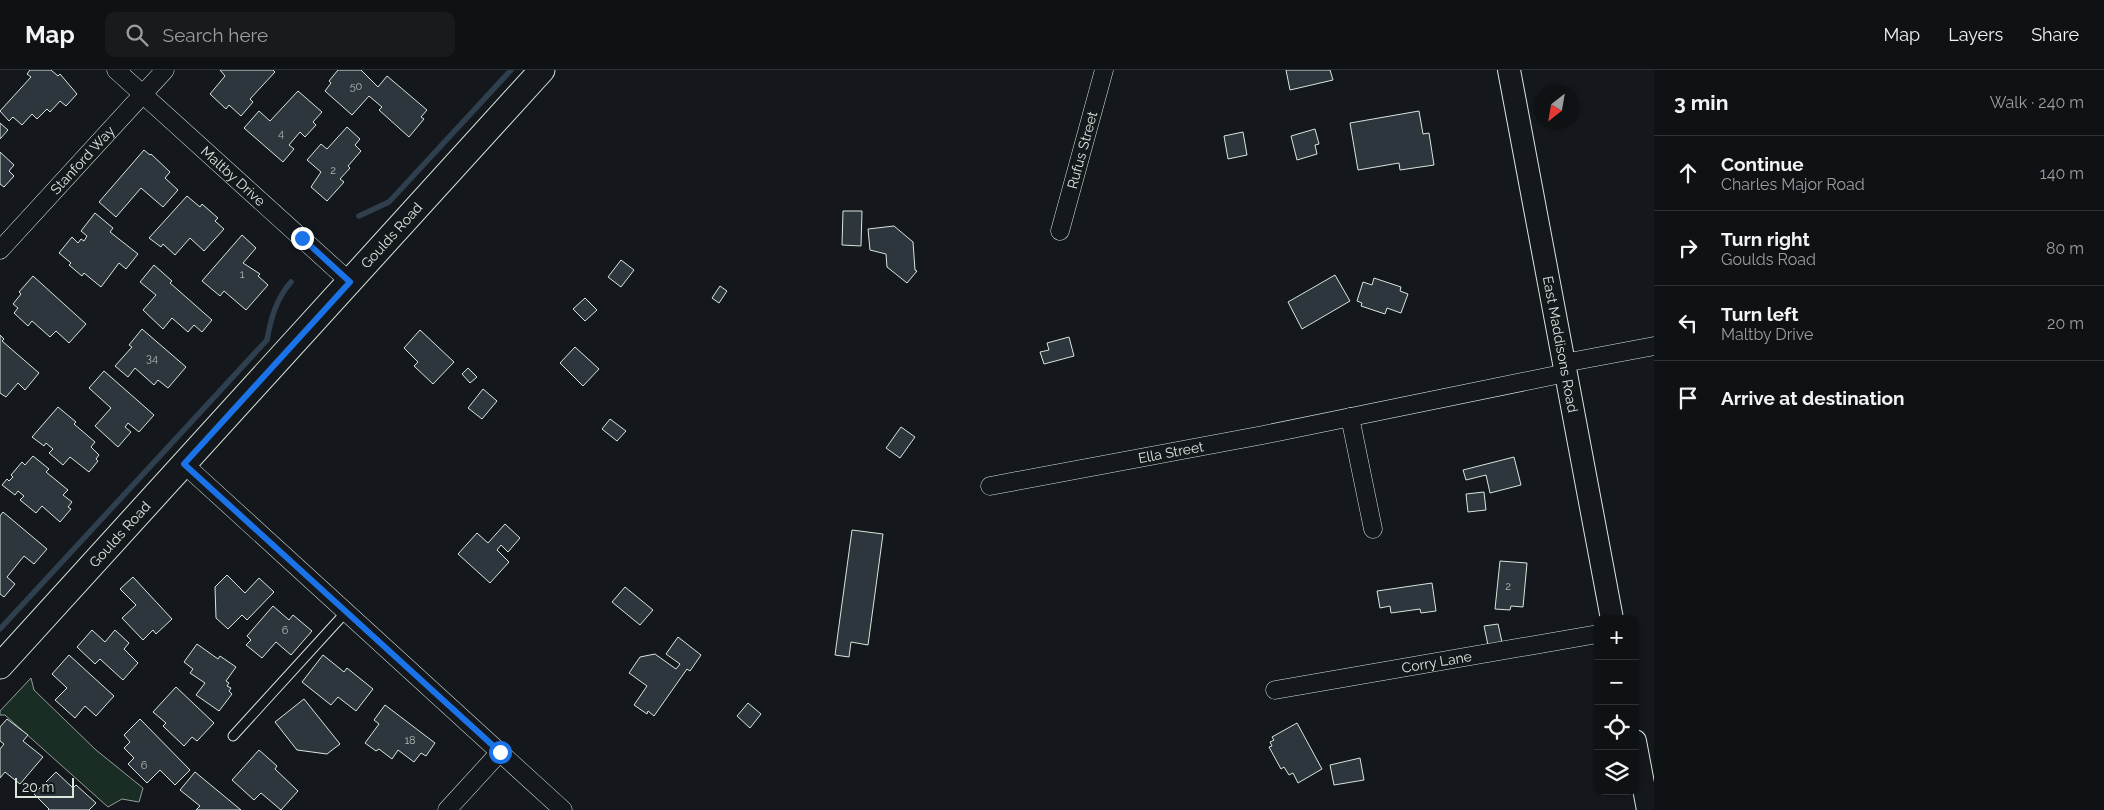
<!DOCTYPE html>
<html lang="en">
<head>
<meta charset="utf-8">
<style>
	:root { --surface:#0f1215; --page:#181b1e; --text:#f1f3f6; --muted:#9b9ea0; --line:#2f3234 }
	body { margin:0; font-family:Raleway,sans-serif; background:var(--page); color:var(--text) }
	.controls { position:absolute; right:15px; bottom:15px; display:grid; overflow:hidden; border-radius:10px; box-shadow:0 1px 4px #0004 }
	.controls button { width:45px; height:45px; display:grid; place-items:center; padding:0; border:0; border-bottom:1px solid var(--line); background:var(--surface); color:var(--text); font:25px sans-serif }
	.compass { position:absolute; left:1534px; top:15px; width:45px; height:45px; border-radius:50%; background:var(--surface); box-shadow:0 1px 4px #0004; rotate:211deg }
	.scale { position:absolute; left:15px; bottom:12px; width:59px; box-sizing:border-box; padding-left:5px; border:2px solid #d8e6dc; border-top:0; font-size:14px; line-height:18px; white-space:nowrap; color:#d8e6dc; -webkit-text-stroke:4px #14181c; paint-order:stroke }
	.stop { position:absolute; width:15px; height:15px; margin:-11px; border:4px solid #1a73e8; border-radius:50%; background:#fff }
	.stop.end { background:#1a73e8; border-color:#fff; box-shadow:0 1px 5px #0008 }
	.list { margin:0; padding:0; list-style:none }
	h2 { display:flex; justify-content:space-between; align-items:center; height:65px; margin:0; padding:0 20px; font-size:21px }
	h2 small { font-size:16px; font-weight:400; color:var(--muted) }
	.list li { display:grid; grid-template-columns:32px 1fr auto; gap:15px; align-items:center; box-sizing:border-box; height:75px; padding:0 20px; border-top:1px solid var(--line) }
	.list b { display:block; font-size:19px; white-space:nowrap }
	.list p { margin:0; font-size:16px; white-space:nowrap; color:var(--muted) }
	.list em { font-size:16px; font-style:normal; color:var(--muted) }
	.icon { flex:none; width:28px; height:28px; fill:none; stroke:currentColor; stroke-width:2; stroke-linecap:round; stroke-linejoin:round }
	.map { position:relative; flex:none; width:1654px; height:740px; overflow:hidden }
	header { display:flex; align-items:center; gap:30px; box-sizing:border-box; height:70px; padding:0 25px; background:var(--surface); border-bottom:1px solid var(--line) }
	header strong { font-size:24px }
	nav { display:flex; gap:28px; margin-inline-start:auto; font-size:18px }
	.search { width:350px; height:45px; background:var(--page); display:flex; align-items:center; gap:12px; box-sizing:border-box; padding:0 18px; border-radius:10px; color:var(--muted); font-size:19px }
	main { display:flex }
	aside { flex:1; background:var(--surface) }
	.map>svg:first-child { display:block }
	.green { fill:#1a2d24; stroke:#939e99 }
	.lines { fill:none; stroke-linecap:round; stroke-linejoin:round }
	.stream { stroke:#2f3f4d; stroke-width:5.5 }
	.building { fill:#2c363c; stroke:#d8e6dc }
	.service-casing { stroke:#d8e6dc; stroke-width:11 }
	.minor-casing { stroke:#d8e6dc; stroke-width:19 }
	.tertiary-casing { stroke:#d8e6dc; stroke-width:24 }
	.secondary-casing { stroke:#d8e6dc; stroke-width:27 }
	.service { stroke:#14181c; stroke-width:9 }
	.minor { stroke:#14181c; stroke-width:18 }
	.tertiary { stroke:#14181c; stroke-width:22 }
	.secondary { stroke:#14181c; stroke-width:25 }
	.route { stroke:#1a73e8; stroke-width:6 }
	.labels { text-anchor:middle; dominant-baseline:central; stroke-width:4; stroke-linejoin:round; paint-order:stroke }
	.number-label { font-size:11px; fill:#adbab4 }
	.street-label { font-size:14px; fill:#d8e6dc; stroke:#14181c }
</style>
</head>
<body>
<header>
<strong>Map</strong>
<div class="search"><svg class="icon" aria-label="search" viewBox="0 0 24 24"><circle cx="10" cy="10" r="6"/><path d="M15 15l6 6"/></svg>Search here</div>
<nav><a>Map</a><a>Layers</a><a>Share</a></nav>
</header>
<main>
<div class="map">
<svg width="1654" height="740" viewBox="0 0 1654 740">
	<rect width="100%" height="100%" fill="#14181c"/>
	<path class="green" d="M 31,608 L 34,620 L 96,680 L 143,718 L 139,732 L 122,729 L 108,737 L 5,645 L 0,645 L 0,641 Z"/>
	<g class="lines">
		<g class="stream">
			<path d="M 359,146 L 389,132 L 511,0"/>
			<path d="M 0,559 L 267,270 C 271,248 276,229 291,212"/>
		</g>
	</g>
	<g class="building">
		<path d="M 30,0 L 51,0 L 58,6 L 60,4 L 77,24 L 66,36 L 60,31 L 50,42 L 47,39 L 37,49 L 32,44 L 22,55 L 13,47 L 9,51 L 0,41 L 31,7 L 27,4 Z"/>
		<path d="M 220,0 L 273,0 L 275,2 L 250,29 L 253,32 L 241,46 L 229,35 L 226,39 L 210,24 L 225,6 Z"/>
		<path d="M 338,0 L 361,0 L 378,17 L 387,6 L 427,40 L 421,47 L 424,49 L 409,67 L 379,40 L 382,37 L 369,26 L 352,45 L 325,21 L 331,13 L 329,11 Z"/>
		<path d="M 1286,0 L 1330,0 L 1333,10 L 1290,20 Z"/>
		<path d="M 298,21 L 322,42 L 313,52 L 316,55 L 305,67 L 300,62 L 289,75 L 294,79 L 283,92 L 244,58 L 259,41 L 270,51 Z"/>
		<path d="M 1419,41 L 1423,64 L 1429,63 L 1434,95 L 1400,100 L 1399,93 L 1358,100 L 1350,53 Z"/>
		<path d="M 0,53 L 8,60 L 0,69 Z"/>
		<path d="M 347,57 L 360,69 L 355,75 L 361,81 L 348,96 L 350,98 L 340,109 L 344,112 L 327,131 L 311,117 L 321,102 L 307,90 L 321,74 L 327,79 Z"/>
		<path d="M 1315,59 L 1319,74 L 1315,75 L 1317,84 L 1297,90 L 1291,66 Z"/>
		<path d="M 1243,62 L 1247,85 L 1228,89 L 1224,66 Z"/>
		<path d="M 144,80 L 150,85 L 151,84 L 170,102 L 165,108 L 178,120 L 163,137 L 141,118 L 116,147 L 99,132 Z"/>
		<path d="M 0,82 L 14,95 L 9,101 L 14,106 L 4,117 L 0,114 Z"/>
		<path d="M 187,126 L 200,137 L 202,134 L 218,148 L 215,151 L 224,159 L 204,181 L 190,168 L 175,185 L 163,174 L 161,177 L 149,168 Z"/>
		<path d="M 843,141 L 862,141 L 861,176 L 842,175 Z"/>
		<path d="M 95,143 L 113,158 L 110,162 L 138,184 L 126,199 L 119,193 L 101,217 L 84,203 L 82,206 L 69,195 L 71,193 L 59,183 L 72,167 L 78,173 L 81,169 L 84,171 L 87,166 L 81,161 Z"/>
		<path d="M 894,156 L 913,172 L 915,200 L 917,201 L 907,213 L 887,197 L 886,184 L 870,180 L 868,159 Z"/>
		<path d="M 242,165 L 256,178 L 243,193 L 260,204 L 258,206 L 268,215 L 246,240 L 224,221 L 220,226 L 202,211 Z"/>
		<path d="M 621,190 L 634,200 L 621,217 L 608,207 Z"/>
		<path d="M 154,195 L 172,211 L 170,213 L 212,250 L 202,262 L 194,255 L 188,262 L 172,248 L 163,259 L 143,240 L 156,225 L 140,212 Z"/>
		<path d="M 1335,205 L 1350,231 L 1302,259 L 1288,232 Z"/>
		<path d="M 33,206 L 86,254 L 69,273 L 56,261 L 50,267 L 32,251 L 28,256 L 14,243 L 18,238 L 13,234 L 21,224 L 19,222 Z"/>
		<path d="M 1374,208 L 1401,217 L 1400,221 L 1408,224 L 1401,243 L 1387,238 L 1385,244 L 1361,236 L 1362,233 L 1357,231 L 1363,212 L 1372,215 Z"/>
		<path d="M 720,216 L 727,221 L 719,233 L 712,228 Z"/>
		<path d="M 585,228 L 597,240 L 585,251 L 573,239 Z"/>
		<path d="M 142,259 L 186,297 L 168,318 L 158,310 L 154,315 L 135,298 L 128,307 L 115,296 L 132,277 L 129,275 Z"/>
		<path d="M 420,260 L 454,292 L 433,314 L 414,296 L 418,292 L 404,278 Z"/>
		<path d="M 0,265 L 4,269 L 2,271 L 39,303 L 25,320 L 18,313 L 6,327 L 0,323 Z"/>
		<path d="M 1069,267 L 1074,286 L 1044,294 L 1040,282 L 1049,280 L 1047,273 Z"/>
		<path d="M 575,277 L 599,299 L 583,316 L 560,293 Z"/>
		<path d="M 468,298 L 477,307 L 470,313 L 462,304 Z"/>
		<path d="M 104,301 L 154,345 L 139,362 L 128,353 L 125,357 L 131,362 L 118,377 L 95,356 L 111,338 L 89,318 Z"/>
		<path d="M 483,319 L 497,331 L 482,349 L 468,338 Z"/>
		<path d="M 58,337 L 76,352 L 74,354 L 95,372 L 91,377 L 99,385 L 96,389 L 98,391 L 89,402 L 70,387 L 63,395 L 49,383 L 53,379 L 46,373 L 44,376 L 32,367 Z"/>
		<path d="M 610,349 L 626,361 L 617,371 L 602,359 Z"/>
		<path d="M 901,357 L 915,367 L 900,388 L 886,378 Z"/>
		<path d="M 33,386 L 49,399 L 46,402 L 68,420 L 63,425 L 72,432 L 68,437 L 71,439 L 60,452 L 42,436 L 36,443 L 20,430 L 24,426 L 18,421 L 15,425 L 2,415 L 7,409 L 9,411 L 13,407 L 11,405 L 22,392 L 25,395 Z"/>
		<path d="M 1514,387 L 1521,415 L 1490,423 L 1486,405 L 1466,410 L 1463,400 Z"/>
		<path d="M 1484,422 L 1486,440 L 1468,442 L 1466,424 Z"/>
		<path d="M 3,442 L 47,479 L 34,494 L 24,486 L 7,507 L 15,514 L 4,527 L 0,524 L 0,446 Z"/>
		<path d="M 505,454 L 520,468 L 508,482 L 501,475 L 497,480 L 509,492 L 490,513 L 458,484 L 477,463 L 488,473 Z"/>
		<path d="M 852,460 L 883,464 L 868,575 L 851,572 L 849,587 L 835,585 Z"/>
		<path d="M 1500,491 L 1527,493 L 1523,537 L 1511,536 L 1510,540 L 1495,539 Z"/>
		<path d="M 227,505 L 245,523 L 259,508 L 274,522 L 247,550 L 242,545 L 228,559 L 216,548 L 215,517 Z"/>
		<path d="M 133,507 L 172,549 L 156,564 L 153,560 L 143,570 L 122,548 L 136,535 L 120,519 Z"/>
		<path d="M 1432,513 L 1436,541 L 1421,543 L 1420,539 L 1391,543 L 1390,536 L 1380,538 L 1377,521 Z"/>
		<path d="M 625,517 L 653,540 L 640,555 L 612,532 Z"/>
		<path d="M 273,536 L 289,550 L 293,545 L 312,561 L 291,585 L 276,572 L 262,588 L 246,575 L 251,570 L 247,566 Z"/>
		<path d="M 1498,554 L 1502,572 L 1488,575 L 1484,556 Z"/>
		<path d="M 92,560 L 105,572 L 115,560 L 129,573 L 124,579 L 138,593 L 123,610 L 100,589 L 95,594 L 77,577 Z"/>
		<path d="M 678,567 L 701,585 L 690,601 L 687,599 L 654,646 L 648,641 L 647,644 L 634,635 L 647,616 L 629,603 L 640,587 L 655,584 L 676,599 L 680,594 L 666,584 Z"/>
		<path d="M 197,574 L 218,589 L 220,586 L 236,597 L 226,611 L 229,613 L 227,616 L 231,618 L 229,621 L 232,624 L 219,641 L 196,625 L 205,613 L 190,603 L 193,599 L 184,592 Z"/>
		<path d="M 69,585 L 114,626 L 96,646 L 85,636 L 75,648 L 55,630 L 67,618 L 52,604 Z"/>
		<path d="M 323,585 L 344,602 L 347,598 L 373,619 L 356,641 L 338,627 L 331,635 L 302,612 Z"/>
		<path d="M 176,617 L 214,653 L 197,671 L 192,667 L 184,676 L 163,656 L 166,653 L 153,642 Z"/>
		<path d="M 304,629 L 340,674 L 327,684 L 297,680 L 275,652 Z"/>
		<path d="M 748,633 L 761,644 L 750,658 L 737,646 Z"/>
		<path d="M 385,635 L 435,673 L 426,686 L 421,683 L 414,692 L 398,680 L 392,689 L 379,679 L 376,681 L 365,673 L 379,654 L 374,650 Z"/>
		<path d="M 7,649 L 28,665 L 23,671 L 43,687 L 20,714 L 5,702 L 0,708 L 0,679 L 4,674 L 0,671 L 0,657 Z"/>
		<path d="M 140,649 L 190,700 L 175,715 L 160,700 L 147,713 L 128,694 L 134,688 L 124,678 L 130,672 L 124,665 Z"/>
		<path d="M 1297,653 L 1322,699 L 1298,713 L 1293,703 L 1289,705 L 1284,697 L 1281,699 L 1269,677 L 1272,676 L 1270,672 L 1274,670 L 1272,667 Z"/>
		<path d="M 259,680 L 277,696 L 275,699 L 298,721 L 281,740 L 261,723 L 254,730 L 232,710 Z"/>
		<path d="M 1360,688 L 1364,710 L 1334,715 L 1330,695 Z"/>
		<path d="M 56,702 L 73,718 L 76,715 L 96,733 L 89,740 L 48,740 L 49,739 L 34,724 Z"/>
		<path d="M 195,702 L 241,740 L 196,740 L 200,736 L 180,720 Z"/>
	</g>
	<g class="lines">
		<defs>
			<path id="service" d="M 233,666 L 346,542"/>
			<g id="minor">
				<path id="s1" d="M 116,0 L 350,212"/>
				<path id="s2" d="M 1060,161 L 1104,0"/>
				<path id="s3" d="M 0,180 L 165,0"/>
				<path d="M 1564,293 L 1654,276"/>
				<path d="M 1350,347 L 1373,459"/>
				<path d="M 184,394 L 563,740"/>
				<path id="s4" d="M 990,416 L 1263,365 L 1566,303"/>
				<path id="s5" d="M 1275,620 L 1598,564"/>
				<path d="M 447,740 L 500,682"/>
			</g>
			<g id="tertiary">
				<path id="s6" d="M 1509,0 L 1612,549"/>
				<path d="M 1635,671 L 1648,740"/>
			</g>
			<g id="secondary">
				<path id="s7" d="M 0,596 L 542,0"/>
			</g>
		</defs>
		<use href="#service" class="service-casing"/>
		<use href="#minor" class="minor-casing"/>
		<use href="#tertiary" class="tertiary-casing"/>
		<use href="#secondary" class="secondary-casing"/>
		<use href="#service" class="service"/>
		<use href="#minor" class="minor"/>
		<use href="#tertiary" class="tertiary"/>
		<use href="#secondary" class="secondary"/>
	</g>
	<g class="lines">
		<path class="route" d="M 302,168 L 350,212 L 184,394 L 500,682"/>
	</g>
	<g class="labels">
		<g class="number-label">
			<text x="356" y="16">50</text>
			<text x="281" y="63">4</text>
			<text x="333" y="100">2</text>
			<text x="242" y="204">1</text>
			<text x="152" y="288">34</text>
			<text x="1508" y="516">2</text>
			<text x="285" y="560">6</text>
			<text x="410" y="670">18</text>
			<text x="144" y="695">6</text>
		</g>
		<g class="street-label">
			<text stroke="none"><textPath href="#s2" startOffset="84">Rufus Street</textPath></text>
			<text stroke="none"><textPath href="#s3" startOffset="122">Stanford Way</textPath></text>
			<text stroke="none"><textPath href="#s1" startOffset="158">Maltby Drive</textPath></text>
			<text stroke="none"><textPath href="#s7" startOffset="582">Goulds Road</textPath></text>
			<text stroke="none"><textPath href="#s6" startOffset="279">East Maddisons Road</textPath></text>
			<text stroke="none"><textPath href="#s4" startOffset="184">Ella Street</textPath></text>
			<text stroke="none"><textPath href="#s7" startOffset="178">Goulds Road</textPath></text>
			<text stroke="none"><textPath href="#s5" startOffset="164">Corry Lane</textPath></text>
		</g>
	</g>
</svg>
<div class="controls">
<button>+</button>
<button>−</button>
<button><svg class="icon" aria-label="locate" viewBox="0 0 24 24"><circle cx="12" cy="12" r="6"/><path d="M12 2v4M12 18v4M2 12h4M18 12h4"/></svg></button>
<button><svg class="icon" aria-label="layers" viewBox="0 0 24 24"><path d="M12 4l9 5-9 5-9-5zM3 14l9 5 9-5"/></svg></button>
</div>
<svg class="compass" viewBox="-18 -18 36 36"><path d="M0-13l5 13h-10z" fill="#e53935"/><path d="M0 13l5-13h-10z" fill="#9b9ea0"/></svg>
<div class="scale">20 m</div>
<div class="stop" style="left:500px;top:682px"></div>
<div class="stop end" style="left:302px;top:168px"></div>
</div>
<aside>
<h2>3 min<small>Walk · 240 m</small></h2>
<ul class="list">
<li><svg class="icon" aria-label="ahead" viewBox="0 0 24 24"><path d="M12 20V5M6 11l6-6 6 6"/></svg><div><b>Continue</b><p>Charles Major Road</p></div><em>140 m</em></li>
<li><svg class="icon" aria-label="right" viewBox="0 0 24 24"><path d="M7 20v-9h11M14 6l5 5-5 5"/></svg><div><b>Turn right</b><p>Goulds Road</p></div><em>80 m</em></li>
<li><svg class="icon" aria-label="left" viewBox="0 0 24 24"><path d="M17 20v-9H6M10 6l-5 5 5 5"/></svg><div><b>Turn left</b><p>Maltby Drive</p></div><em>20 m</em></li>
<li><svg class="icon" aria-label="arrive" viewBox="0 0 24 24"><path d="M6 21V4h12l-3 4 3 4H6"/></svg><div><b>Arrive at destination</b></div></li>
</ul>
</aside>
</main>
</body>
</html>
